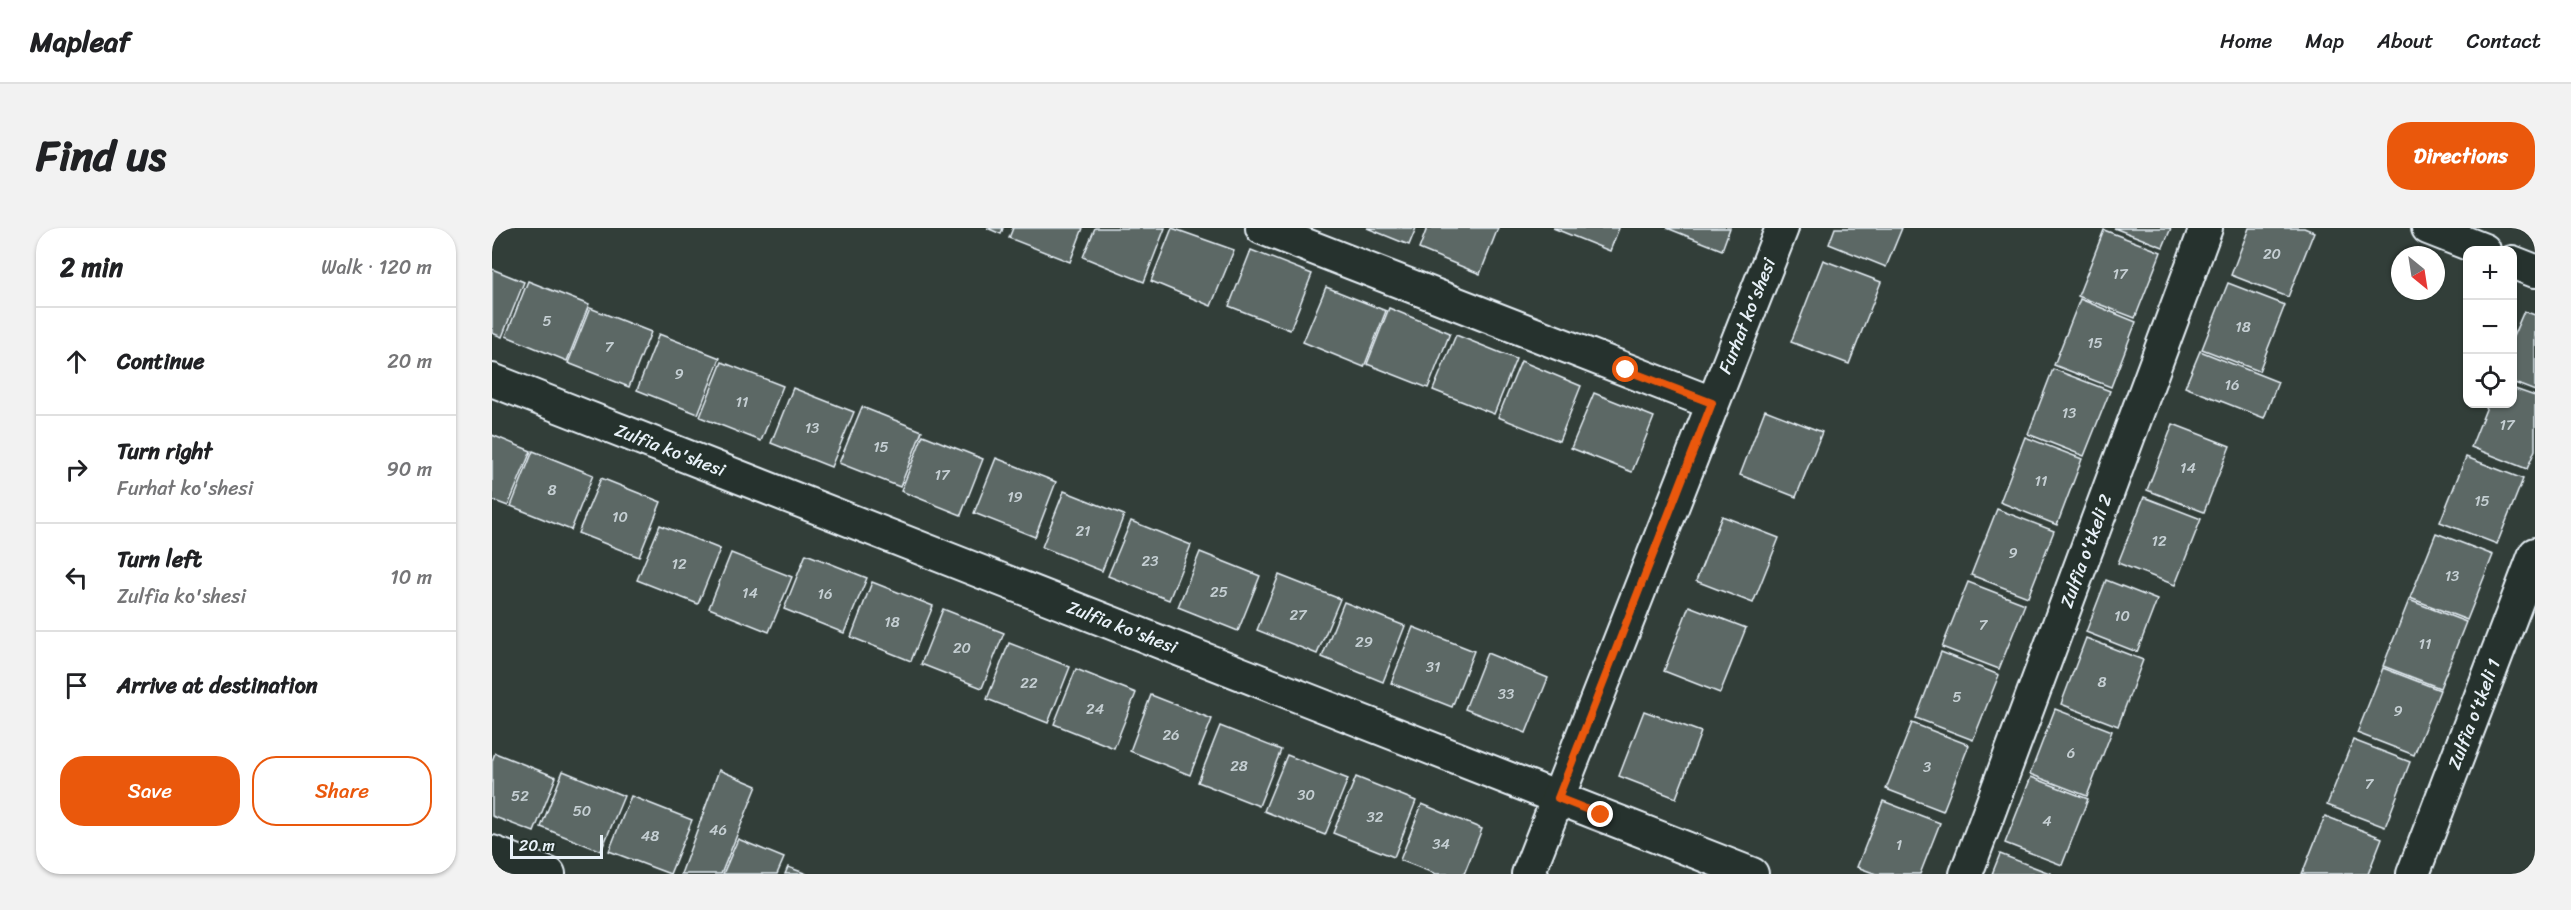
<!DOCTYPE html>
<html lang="en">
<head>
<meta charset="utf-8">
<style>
	:root { --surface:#fff; --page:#f2f2f2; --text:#202124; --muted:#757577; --line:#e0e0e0; --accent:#ea580c }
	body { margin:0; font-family:Sriracha,sans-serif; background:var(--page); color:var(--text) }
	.controls { position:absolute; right:18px; top:18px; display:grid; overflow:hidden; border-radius:12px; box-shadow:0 2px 4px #0004 }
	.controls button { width:54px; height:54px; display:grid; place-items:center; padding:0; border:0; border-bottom:2px solid var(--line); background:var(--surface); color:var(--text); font:30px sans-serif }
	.compass { position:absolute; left:1899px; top:18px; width:54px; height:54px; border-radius:50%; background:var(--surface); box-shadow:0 2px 4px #0004; rotate:150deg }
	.scale { position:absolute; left:18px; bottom:15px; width:93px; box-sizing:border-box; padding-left:6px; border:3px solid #e8f1f8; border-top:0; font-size:16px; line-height:21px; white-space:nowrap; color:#e8f1f8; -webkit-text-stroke:4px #26332d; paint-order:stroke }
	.stop { position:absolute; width:18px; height:18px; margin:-14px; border:4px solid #ea580c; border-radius:50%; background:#fff }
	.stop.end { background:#ea580c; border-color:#fff; box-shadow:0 2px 6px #0008 }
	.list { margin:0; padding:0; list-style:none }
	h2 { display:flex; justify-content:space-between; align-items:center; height:78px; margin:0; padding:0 24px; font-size:26px }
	h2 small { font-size:20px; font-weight:400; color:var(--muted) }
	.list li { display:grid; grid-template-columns:39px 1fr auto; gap:18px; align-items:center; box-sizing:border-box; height:108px; padding:0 24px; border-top:2px solid var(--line) }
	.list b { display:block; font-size:22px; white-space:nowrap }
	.list p { margin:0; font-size:20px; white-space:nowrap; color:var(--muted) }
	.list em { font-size:20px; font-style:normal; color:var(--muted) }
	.actions { display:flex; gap:12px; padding:18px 24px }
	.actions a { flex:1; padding:14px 0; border:2px solid var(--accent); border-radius:24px; text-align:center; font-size:21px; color:var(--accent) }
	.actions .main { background:var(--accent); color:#fff }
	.icon { flex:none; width:33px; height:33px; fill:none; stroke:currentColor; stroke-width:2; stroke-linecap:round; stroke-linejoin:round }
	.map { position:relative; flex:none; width:2043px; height:646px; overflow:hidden; border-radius:24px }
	header { display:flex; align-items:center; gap:36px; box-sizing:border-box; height:84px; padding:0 30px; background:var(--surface); border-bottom:2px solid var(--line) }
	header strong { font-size:28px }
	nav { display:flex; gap:33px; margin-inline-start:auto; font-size:21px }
	.intro { display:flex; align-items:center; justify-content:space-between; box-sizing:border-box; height:144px; padding:0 36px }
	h1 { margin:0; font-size:42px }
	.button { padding:15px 27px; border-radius:24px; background:var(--accent); color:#fff; font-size:21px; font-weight:700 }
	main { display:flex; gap:36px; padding:0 36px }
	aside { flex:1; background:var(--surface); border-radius:24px; box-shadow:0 2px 4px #0004 }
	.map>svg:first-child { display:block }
	.building { fill:#5c6865; stroke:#e8f1f8; stroke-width:1.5 }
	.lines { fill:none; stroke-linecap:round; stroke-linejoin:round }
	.minor-casing { stroke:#e8f1f8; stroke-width:36 }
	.minor { stroke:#26332d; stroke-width:32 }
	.route { stroke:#ea580c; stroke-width:8 }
	.labels { text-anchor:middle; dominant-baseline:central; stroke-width:4.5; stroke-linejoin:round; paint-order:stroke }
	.number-label { font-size:15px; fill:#c5cfd3 }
	.street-label { font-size:18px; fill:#e8f1f8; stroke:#26332d }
</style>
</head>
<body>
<header>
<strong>Mapleaf</strong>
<nav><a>Home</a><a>Map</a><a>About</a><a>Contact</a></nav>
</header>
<div class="intro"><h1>Find us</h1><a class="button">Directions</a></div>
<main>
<aside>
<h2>2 min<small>Walk · 120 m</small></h2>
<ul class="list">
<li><svg class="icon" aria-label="ahead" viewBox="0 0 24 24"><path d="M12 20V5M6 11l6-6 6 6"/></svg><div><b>Continue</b></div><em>20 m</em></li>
<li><svg class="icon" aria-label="right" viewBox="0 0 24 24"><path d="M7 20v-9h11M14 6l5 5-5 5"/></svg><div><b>Turn right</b><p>Furhat ko'shesi</p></div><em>90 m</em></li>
<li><svg class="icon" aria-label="left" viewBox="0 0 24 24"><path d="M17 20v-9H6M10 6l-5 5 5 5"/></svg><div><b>Turn left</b><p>Zulfia ko'shesi</p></div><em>10 m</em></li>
<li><svg class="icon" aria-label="arrive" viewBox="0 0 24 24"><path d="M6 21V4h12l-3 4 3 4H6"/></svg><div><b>Arrive at destination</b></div></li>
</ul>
<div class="actions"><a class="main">Save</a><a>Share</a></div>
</aside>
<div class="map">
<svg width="2043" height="646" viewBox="0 0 2043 646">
	<rect width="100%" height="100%" fill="#323e39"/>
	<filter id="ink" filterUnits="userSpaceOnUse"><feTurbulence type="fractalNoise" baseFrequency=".0167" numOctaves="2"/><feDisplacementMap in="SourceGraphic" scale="12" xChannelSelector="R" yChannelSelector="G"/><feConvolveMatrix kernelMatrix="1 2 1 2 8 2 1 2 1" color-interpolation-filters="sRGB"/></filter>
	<g filter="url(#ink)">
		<g class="building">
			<path d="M 495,0 L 511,0 L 509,6 Z"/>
			<path d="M 521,0 L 591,0 L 578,34 L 517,10 Z"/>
			<path d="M 603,0 L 673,0 L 652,54 L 591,29 Z"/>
			<path d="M 680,0 L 742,22 L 719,78 L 659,53 Z"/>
			<path d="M 875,0 L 924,0 L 917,17 Z"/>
			<path d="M 935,0 L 1006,0 L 988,46 L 927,21 Z"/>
			<path d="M 1061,0 L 1127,0 L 1118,23 Z"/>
			<path d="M 1175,0 L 1238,0 L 1230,22 Z"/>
			<path d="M 1343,0 L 1410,0 L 1394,39 L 1337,16 Z"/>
			<path d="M 1622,0 L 1679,0 L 1671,19 Z"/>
			<path d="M 1757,0 L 1812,0 L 1822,4 L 1796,69 L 1739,47 Z"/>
			<path d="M 1612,2 L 1669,24 L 1643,90 L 1586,68 Z"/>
			<path d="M 759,22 L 820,46 L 798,102 L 737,78 Z"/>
			<path d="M 1331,32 L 1389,54 L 1357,136 L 1299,114 Z"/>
			<path d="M 0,41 L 32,54 L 10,109 L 0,105 Z"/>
			<path d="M 36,53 L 97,77 L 75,133 L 14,108 Z"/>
			<path d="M 1736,55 L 1793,77 L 1767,143 L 1710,121 Z"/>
			<path d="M 834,59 L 894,83 L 872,139 L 811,114 Z"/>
			<path d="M 1588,71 L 1644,94 L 1619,159 L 1562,137 Z"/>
			<path d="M 98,80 L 159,104 L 137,159 L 76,135 Z"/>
			<path d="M 897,80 L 958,105 L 936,160 L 875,136 Z"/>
			<path d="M 2032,83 L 2043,87 L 2043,163 L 2020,154 L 2020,111 Z"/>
			<path d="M 167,106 L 228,130 L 206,186 L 145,162 Z"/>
			<path d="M 964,107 L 1024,131 L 1002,186 L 941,162 Z"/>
			<path d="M 1708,123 L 1786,154 L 1772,190 L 1693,159 Z"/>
			<path d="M 1029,133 L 1089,158 L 1067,213 L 1006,189 Z"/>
			<path d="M 230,134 L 291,158 L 269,213 L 208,189 Z"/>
			<path d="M 1561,141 L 1618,163 L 1592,228 L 1536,206 Z"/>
			<path d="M 301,160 L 362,184 L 339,239 L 279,215 Z"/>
			<path d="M 2020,160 L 2043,168 L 2043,222 L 2035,241 L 1979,219 L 1996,176 L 2020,176 Z"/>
			<path d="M 1102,165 L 1162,189 L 1140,244 L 1079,220 Z"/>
			<path d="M 370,179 L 430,203 L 408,259 L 347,235 Z"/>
			<path d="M 1273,182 L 1330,204 L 1304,269 L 1248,247 Z"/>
			<path d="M 1681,196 L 1738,218 L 1712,284 L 1655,262 Z"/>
			<path d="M 0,207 L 39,223 L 16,278 L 0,272 Z"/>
			<path d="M 431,207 L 491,231 L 469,287 L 409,263 Z"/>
			<path d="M 1533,209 L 1590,231 L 1565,297 L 1508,274 Z"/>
			<path d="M 41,223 L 101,247 L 79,302 L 19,278 Z"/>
			<path d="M 1974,229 L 2031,251 L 2005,316 L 1948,294 Z"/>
			<path d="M 504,230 L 564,254 L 543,309 L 482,285 Z"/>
			<path d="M 109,250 L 169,274 L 147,329 L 86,305 Z"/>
			<path d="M 572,263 L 632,287 L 610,343 L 550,319 Z"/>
			<path d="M 1652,269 L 1709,291 L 1683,357 L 1626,335 Z"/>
			<path d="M 1505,281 L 1562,303 L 1536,369 L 1479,347 Z"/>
			<path d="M 1230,288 L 1287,310 L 1261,375 L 1204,353 Z"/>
			<path d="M 639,293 L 699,317 L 677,372 L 616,348 Z"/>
			<path d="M 168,297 L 228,321 L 206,376 L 145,352 Z"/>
			<path d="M 1944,305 L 2001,327 L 1975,392 L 1918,370 Z"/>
			<path d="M 708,324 L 768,348 L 746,403 L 686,379 Z"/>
			<path d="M 239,325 L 300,349 L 277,404 L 217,380 Z"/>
			<path d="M 314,326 L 375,350 L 352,405 L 292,381 Z"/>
			<path d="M 787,347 L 848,371 L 825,426 L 765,402 Z"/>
			<path d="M 1614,352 L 1665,372 L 1645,424 L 1594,404 Z"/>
			<path d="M 380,354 L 441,378 L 419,433 L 359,409 Z"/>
			<path d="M 1476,354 L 1533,376 L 1507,441 L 1450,419 Z"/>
			<path d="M 1917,372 L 1974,394 L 1948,460 L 1891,438 Z"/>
			<path d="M 852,374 L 913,398 L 891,454 L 830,429 Z"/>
			<path d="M 1197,378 L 1254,400 L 1228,465 L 1172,443 Z"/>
			<path d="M 451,381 L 512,405 L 490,460 L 429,436 Z"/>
			<path d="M 921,399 L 982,423 L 960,479 L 899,455 Z"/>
			<path d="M 1594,410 L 1651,432 L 1626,498 L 1569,476 Z"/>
			<path d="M 517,415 L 578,439 L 556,495 L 495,471 Z"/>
			<path d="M 1449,424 L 1507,447 L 1481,512 L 1424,490 Z"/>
			<path d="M 995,425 L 1056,450 L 1034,505 L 973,481 Z"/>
			<path d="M 1891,440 L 1948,462 L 1922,527 L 1865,505 Z"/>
			<path d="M 584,441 L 644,465 L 622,520 L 562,496 Z"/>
			<path d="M 659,467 L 720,491 L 698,547 L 638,523 Z"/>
			<path d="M 1563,481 L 1620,503 L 1595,568 L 1538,546 Z"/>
			<path d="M 1152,483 L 1209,504 L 1184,570 L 1127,548 Z"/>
			<path d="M 1420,495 L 1477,517 L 1451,583 L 1394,561 Z"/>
			<path d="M 728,498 L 789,522 L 767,578 L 706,554 Z"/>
			<path d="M 1861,512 L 1918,534 L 1893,599 L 1835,577 Z"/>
			<path d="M 3,525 L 64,549 L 42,604 L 0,588 L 0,533 Z"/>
			<path d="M 795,527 L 856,551 L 833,607 L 772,583 Z"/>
			<path d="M 227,542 L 265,558 L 229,646 L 189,646 Z"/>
			<path d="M 71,543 L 132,568 L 109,623 L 49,599 Z"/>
			<path d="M 864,549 L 924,573 L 902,629 L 841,605 Z"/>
			<path d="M 1539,549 L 1596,571 L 1570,637 L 1513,615 Z"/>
			<path d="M 139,568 L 200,592 L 178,646 L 117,623 Z"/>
			<path d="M 1391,573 L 1448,595 L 1428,646 L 1384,646 L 1365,639 Z"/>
			<path d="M 930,576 L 990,601 L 972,646 L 944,646 L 908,632 Z"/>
			<path d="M 1833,588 L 1890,610 L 1876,646 L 1810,646 Z"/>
			<path d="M 246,611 L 292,630 L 285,646 L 231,646 Z"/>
			<path d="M 1508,626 L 1560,646 L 1500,646 Z"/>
			<path d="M 296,639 L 315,646 L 293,646 Z"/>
		</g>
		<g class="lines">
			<defs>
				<g id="minor">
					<path d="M 770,0 L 1220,175"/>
					<path d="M 1936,0 L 1992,22"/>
					<path d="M 2020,34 L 2043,43"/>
					<path d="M 0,152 L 1260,646"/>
					<path d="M 0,624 L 57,646"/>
					<path d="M 1036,646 L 1290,0"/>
					<path d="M 1474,646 L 1714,0"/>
					<path d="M 1921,646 L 2043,326"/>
				</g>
			</defs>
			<use href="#minor" class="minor-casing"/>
			<use href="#minor" class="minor"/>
		</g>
	</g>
	<g class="lines" filter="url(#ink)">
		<path class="route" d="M 1109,587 L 1066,570 L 1220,175 L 1134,142"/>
	</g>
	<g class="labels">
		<g class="number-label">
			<text x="1780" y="26">20</text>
			<text x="1628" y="46">17</text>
			<text x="55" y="93">5</text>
			<text x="1751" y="99">18</text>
			<text x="1603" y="115">15</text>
			<text x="117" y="119">7</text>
			<text x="187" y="146">9</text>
			<text x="1740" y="157">16</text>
			<text x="250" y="174">11</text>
			<text x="1577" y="185">13</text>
			<text x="2015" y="197">17</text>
			<text x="320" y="200">13</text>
			<text x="389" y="219">15</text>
			<text x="1696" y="240">14</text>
			<text x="450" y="247">17</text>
			<text x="1549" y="253">11</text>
			<text x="60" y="262">8</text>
			<text x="523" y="269">19</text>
			<text x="1990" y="273">15</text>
			<text x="128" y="289">10</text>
			<text x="591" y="303">21</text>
			<text x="1667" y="313">12</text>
			<text x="1521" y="325">9</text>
			<text x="658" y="333">23</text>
			<text x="187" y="336">12</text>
			<text x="1960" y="348">13</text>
			<text x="727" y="364">25</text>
			<text x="258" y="365">14</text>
			<text x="333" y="366">16</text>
			<text x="806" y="387">27</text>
			<text x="1630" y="388">10</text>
			<text x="400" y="394">18</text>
			<text x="1491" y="397">7</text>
			<text x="872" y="414">29</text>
			<text x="1933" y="416">11</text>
			<text x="470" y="420">20</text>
			<text x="941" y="439">31</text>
			<text x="1610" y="454">8</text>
			<text x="537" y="455">22</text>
			<text x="1014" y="466">33</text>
			<text x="1465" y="469">5</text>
			<text x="603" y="481">24</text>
			<text x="1906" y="483">9</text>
			<text x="679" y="507">26</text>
			<text x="1579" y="525">6</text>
			<text x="747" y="538">28</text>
			<text x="1435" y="539">3</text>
			<text x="1877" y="556">7</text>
			<text x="814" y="567">30</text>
			<text x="28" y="568">52</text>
			<text x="90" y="583">50</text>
			<text x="883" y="589">32</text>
			<text x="1555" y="593">4</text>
			<text x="226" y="602">46</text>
			<text x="158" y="608">48</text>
			<text x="949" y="616">34</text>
			<text x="1407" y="617">1</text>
		</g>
		<g class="street-label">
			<text transform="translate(1255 88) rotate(-68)">Furhat ko'shesi</text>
			<text transform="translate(178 222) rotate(21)">Zulfia ko'shesi</text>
			<text transform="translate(1594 323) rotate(-70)">Zulfia o'tkeli 2</text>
			<text transform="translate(630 399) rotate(21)">Zulfia ko'shesi</text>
			<text transform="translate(1982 486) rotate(-69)">Zulfia o'tkeli 1</text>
		</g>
	</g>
</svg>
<div class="controls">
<button>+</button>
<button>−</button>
<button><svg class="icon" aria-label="locate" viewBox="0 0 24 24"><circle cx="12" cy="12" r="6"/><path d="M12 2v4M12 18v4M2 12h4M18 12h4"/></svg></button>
</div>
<svg class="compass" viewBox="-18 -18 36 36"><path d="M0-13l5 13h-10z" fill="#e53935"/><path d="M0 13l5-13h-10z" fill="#757577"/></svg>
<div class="scale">20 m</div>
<div class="stop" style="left:1134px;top:142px"></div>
<div class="stop end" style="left:1109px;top:587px"></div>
</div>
</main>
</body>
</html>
